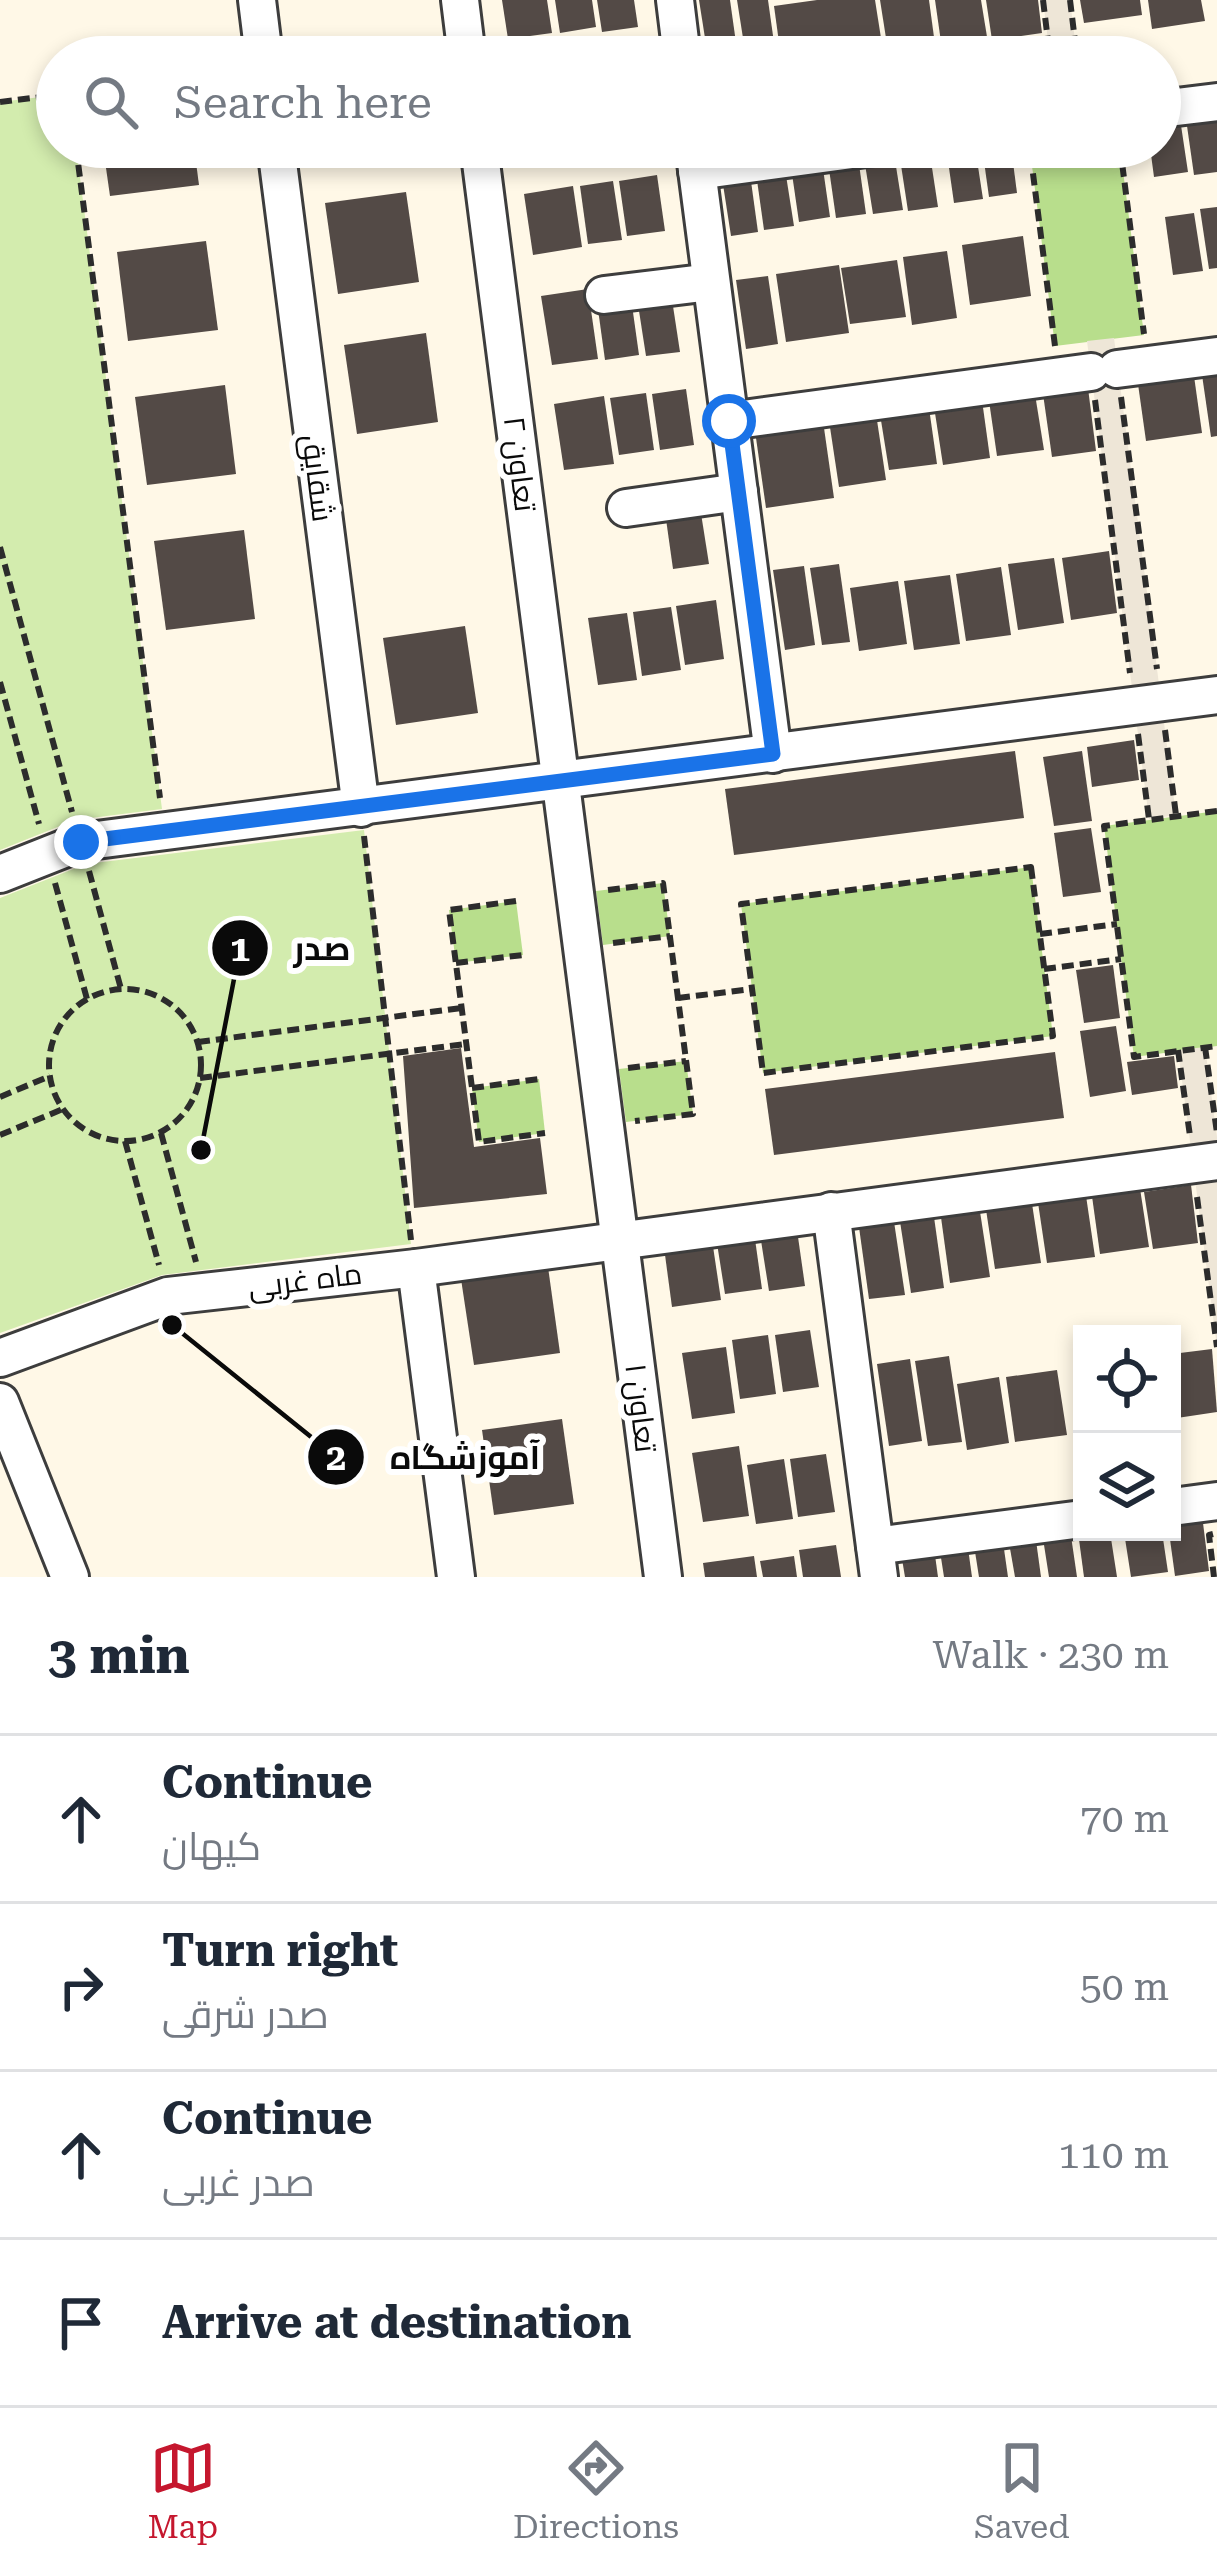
<!DOCTYPE html>
<html lang="en">
<head>
<meta charset="utf-8">
<style>
	:root { --surface:#fff; --page:#f2f2f3; --text:#1f2937; --muted:#747a83; --line:#e0e1e3; --accent:#c5172e }
	body { margin:0; font-family:"Roboto Serif",Cairo,serif; background:var(--page); color:var(--text) }
	.controls { position:absolute; right:36px; bottom:36px; display:grid; overflow:hidden; border-radius:0px; box-shadow:0 6px 18px #0003 }
	.controls button { width:108px; height:108px; display:grid; place-items:center; padding:0; border:0; border-bottom:3px solid var(--line); background:var(--surface); color:var(--text); font:60px sans-serif }
	.stop { position:absolute; width:36px; height:36px; margin:-27px; border:9px solid #1a73e8; border-radius:50%; background:#fff }
	.stop.end { background:#1a73e8; border-color:#fff; box-shadow:0 3px 12px #0008 }
	.list { margin:0; padding:0; list-style:none }
	h2 { display:flex; justify-content:space-between; align-items:center; height:156px; margin:0; padding:0 48px; font-size:51px }
	h2 small { font-size:39px; font-weight:400; color:var(--muted) }
	.list li { display:grid; grid-template-columns:78px 1fr auto; gap:36px; align-items:center; box-sizing:border-box; height:168px; padding:0 48px; border-top:3px solid var(--line) }
	.list b { display:block; font-size:45px; white-space:nowrap }
	.list p { margin:0; font-size:39px; white-space:nowrap; color:var(--muted) }
	.list em { font-size:39px; font-style:normal; color:var(--muted) }
	.icon { flex:none; width:66px; height:66px; fill:none; stroke:currentColor; stroke-width:2; stroke-linecap:round; stroke-linejoin:round }
	.map { position:relative; flex:none; width:1217px; height:1577px; overflow:hidden }
	.search { position:absolute; background:var(--surface); box-shadow:0 6px 18px #0003; left:36px; right:36px; top:36px; height:132px; display:flex; align-items:center; gap:30px; box-sizing:border-box; padding:0 42px; border-radius:66px; color:var(--muted); font-size:45px }
	.sheet { height:828px; background:var(--surface) }
	nav { display:flex; justify-content:space-around; align-items:center; box-sizing:border-box; height:168px; border-top:3px solid var(--line); background:var(--surface); font-size:33px; color:var(--muted) }
	nav a { display:grid; justify-items:center; gap:6px }
	nav .on { color:var(--accent) }
	.map>svg:first-child { display:block }
	.green { fill:#d3ecae }
	.forest { fill:#b8de8c }
	.plaza { fill:#eee6d7 }
	.building { fill:#534a46 }
	.lines { fill:none; stroke-linecap:round; stroke-linejoin:round }
	.minor-casing { stroke:#3d3d3d; stroke-width:42 }
	.path { stroke:#2c2c2c; stroke-width:6; stroke-dasharray:12 6; stroke-linecap:butt }
	.minor { stroke:#fff; stroke-width:36 }
	.route { stroke:#1a73e8; stroke-width:15 }
	.labels { text-anchor:middle; dominant-baseline:central; stroke-width:12; stroke-linejoin:round; paint-order:stroke }
	.street-label { font-size:30px; fill:#0a0a0a; stroke:#fff }
	.leader { fill:none; stroke:#0a0a0a; stroke-width:4.5 }
	.callout-dot { fill:#0a0a0a; stroke:#fff; stroke-width:4.5 }
	.mark-label { font-size:36px; text-anchor:middle; font-weight:bold; fill:#fff }
	.callout-label { font-size:33px; text-anchor:middle; font-weight:bold; fill:#0a0a0a; stroke:#fff; stroke-width:12; stroke-linejoin:round; paint-order:stroke }
</style>
</head>
<body>
<div class="map">
<svg width="1217" height="1577" viewBox="0 0 1217 1577">
	<rect width="100%" height="100%" fill="#fff8e7"/>
	<g class="green">
		<path d="M 57,95 L 57,147 L 76,147 L 162,809 L 75,820 L 0,850 L 0,102 Z"/>
		<path d="M 364,830 L 411,1244 L 162,1275 L 0,1333 L 0,898 L 86,864 Z"/>
	</g>
	<g class="forest">
		<path d="M 1120,147 L 1144,335 L 1055,346 L 1031,158 Z"/>
		<path d="M 1217,811 L 1217,1046 L 1134,1057 L 1104,826 Z"/>
		<path d="M 1031,867 L 1053,1036 L 763,1073 L 741,904 Z"/>
		<path d="M 663,883 L 670,936 L 603,945 L 596,891 Z"/>
		<path d="M 516,901 L 523,955 L 456,963 L 449,910 Z"/>
		<path d="M 686,1061 L 693,1114 L 626,1122 L 619,1069 Z"/>
		<path d="M 539,1079 L 545,1133 L 479,1142 L 472,1088 Z"/>
	</g>
	<g class="plaza">
		<path d="M 1043,0 L 1070,0 L 1077,57 L 1050,57 Z"/>
		<path d="M 1114,338 L 1176,815 L 1149,819 L 1087,341 Z"/>
		<path d="M 1205,1047 L 1217,1137 L 1217,1347 L 1178,1050 Z"/>
	</g>
	<g class="building">
		<path d="M 502,0 L 547,0 L 552,33 L 508,39 Z"/>
		<path d="M 555,0 L 592,0 L 596,27 L 560,33 Z"/>
		<path d="M 597,0 L 634,0 L 638,27 L 602,32 Z"/>
		<path d="M 699,0 L 730,0 L 738,57 L 708,57 Z"/>
		<path d="M 737,0 L 768,0 L 776,57 L 746,57 Z"/>
		<path d="M 817,0 L 875,0 L 884,57 L 781,57 L 774,6 Z"/>
		<path d="M 880,0 L 929,0 L 936,52 L 889,57 Z"/>
		<path d="M 935,0 L 981,0 L 989,49 L 943,56 Z"/>
		<path d="M 986,0 L 1038,0 L 1042,33 L 992,40 Z"/>
		<path d="M 1080,0 L 1140,0 L 1142,15 L 1084,23 Z"/>
		<path d="M 1148,0 L 1201,0 L 1205,21 L 1152,29 Z"/>
		<path d="M 1179,112 L 1188,172 L 1154,177 L 1150,147 L 1160,147 L 1160,114 Z"/>
		<path d="M 1185,112 L 1217,115 L 1217,172 L 1194,175 Z"/>
		<path d="M 103,147 L 194,147 L 199,185 L 110,196 Z"/>
		<path d="M 517,147 L 556,147 L 558,156 L 519,162 Z"/>
		<path d="M 565,147 L 610,147 L 611,152 L 567,158 Z"/>
		<path d="M 946,147 L 975,147 L 983,199 L 954,203 Z"/>
		<path d="M 982,147 L 1011,147 L 1017,193 L 989,197 Z"/>
		<path d="M 929,148 L 938,207 L 908,211 L 899,152 Z"/>
		<path d="M 894,154 L 903,210 L 873,214 L 864,158 Z"/>
		<path d="M 858,157 L 866,214 L 836,218 L 828,162 Z"/>
		<path d="M 822,162 L 830,217 L 799,222 L 791,167 Z"/>
		<path d="M 785,169 L 794,226 L 764,230 L 756,173 Z"/>
		<path d="M 750,174 L 758,232 L 731,236 L 722,178 Z"/>
		<path d="M 657,175 L 665,231 L 627,236 L 619,181 Z"/>
		<path d="M 613,181 L 622,240 L 588,244 L 580,186 Z"/>
		<path d="M 573,186 L 582,247 L 533,255 L 524,194 Z"/>
		<path d="M 406,192 L 419,282 L 338,294 L 325,203 Z"/>
		<path d="M 1217,207 L 1217,268 L 1209,269 L 1200,209 Z"/>
		<path d="M 1194,213 L 1203,271 L 1173,275 L 1165,217 Z"/>
		<path d="M 1023,236 L 1031,296 L 970,305 L 962,245 Z"/>
		<path d="M 206,241 L 218,330 L 128,341 L 117,252 Z"/>
		<path d="M 947,251 L 957,318 L 912,325 L 903,257 Z"/>
		<path d="M 897,260 L 906,317 L 850,324 L 841,268 Z"/>
		<path d="M 839,265 L 849,333 L 786,342 L 776,274 Z"/>
		<path d="M 768,276 L 778,344 L 746,349 L 736,280 Z"/>
		<path d="M 588,289 L 598,359 L 552,365 L 541,296 Z"/>
		<path d="M 671,293 L 680,352 L 646,356 L 637,298 Z"/>
		<path d="M 631,298 L 639,355 L 605,360 L 597,302 Z"/>
		<path d="M 426,333 L 438,422 L 357,434 L 344,345 Z"/>
		<path d="M 1217,366 L 1217,436 L 1211,437 L 1201,368 Z"/>
		<path d="M 1193,369 L 1202,433 L 1146,441 L 1137,377 Z"/>
		<path d="M 225,385 L 236,474 L 147,485 L 135,397 Z"/>
		<path d="M 1034,388 L 1044,450 L 997,456 L 988,394 Z"/>
		<path d="M 1088,388 L 1096,451 L 1052,457 L 1043,394 Z"/>
		<path d="M 686,389 L 694,445 L 660,450 L 652,394 Z"/>
		<path d="M 646,393 L 654,450 L 619,455 L 610,398 Z"/>
		<path d="M 981,393 L 990,458 L 943,465 L 933,400 Z"/>
		<path d="M 604,396 L 614,464 L 564,470 L 554,404 Z"/>
		<path d="M 928,401 L 937,464 L 889,470 L 879,408 Z"/>
		<path d="M 875,407 L 886,480 L 839,487 L 828,414 Z"/>
		<path d="M 822,414 L 834,498 L 766,508 L 754,424 Z"/>
		<path d="M 700,507 L 709,564 L 673,569 L 665,512 Z"/>
		<path d="M 244,530 L 255,619 L 166,630 L 154,541 Z"/>
		<path d="M 1109,551 L 1117,613 L 1071,620 L 1062,558 Z"/>
		<path d="M 1054,558 L 1064,623 L 1018,630 L 1008,564 Z"/>
		<path d="M 839,564 L 850,642 L 822,645 L 810,568 Z"/>
		<path d="M 804,566 L 815,645 L 785,650 L 773,570 Z"/>
		<path d="M 1001,567 L 1011,635 L 966,641 L 956,574 Z"/>
		<path d="M 950,575 L 960,644 L 914,650 L 904,581 Z"/>
		<path d="M 898,581 L 907,644 L 859,651 L 850,588 Z"/>
		<path d="M 716,600 L 724,659 L 685,665 L 676,606 Z"/>
		<path d="M 671,607 L 681,670 L 642,676 L 633,612 Z"/>
		<path d="M 627,613 L 637,680 L 598,685 L 588,618 Z"/>
		<path d="M 465,626 L 478,713 L 396,725 L 383,638 Z"/>
		<path d="M 1134,740 L 1139,780 L 1092,787 L 1087,747 Z"/>
		<path d="M 1015,751 L 1024,818 L 734,855 L 725,789 Z"/>
		<path d="M 1082,751 L 1092,821 L 1054,826 L 1043,757 Z"/>
		<path d="M 1091,828 L 1101,892 L 1063,897 L 1054,833 Z"/>
		<path d="M 1113,965 L 1120,1018 L 1084,1023 L 1076,970 Z"/>
		<path d="M 1116,1026 L 1126,1091 L 1090,1097 L 1080,1031 Z"/>
		<path d="M 461,1048 L 474,1147 L 540,1138 L 547,1194 L 414,1208 L 403,1056 Z"/>
		<path d="M 1055,1052 L 1064,1118 L 774,1155 L 765,1089 Z"/>
		<path d="M 1174,1056 L 1178,1088 L 1132,1095 L 1127,1062 Z"/>
		<path d="M 1139,1182 L 1149,1247 L 1100,1254 L 1091,1189 Z"/>
		<path d="M 1191,1185 L 1198,1243 L 1153,1249 L 1144,1192 Z"/>
		<path d="M 1085,1189 L 1095,1257 L 1047,1263 L 1037,1196 Z"/>
		<path d="M 1031,1197 L 1041,1263 L 995,1269 L 985,1203 Z"/>
		<path d="M 979,1205 L 990,1277 L 950,1283 L 940,1210 Z"/>
		<path d="M 933,1210 L 944,1288 L 911,1293 L 899,1215 Z"/>
		<path d="M 893,1215 L 905,1295 L 869,1299 L 858,1220 Z"/>
		<path d="M 796,1223 L 805,1286 L 769,1291 L 759,1228 Z"/>
		<path d="M 754,1232 L 762,1289 L 725,1294 L 716,1237 Z"/>
		<path d="M 711,1233 L 721,1300 L 672,1307 L 663,1240 Z"/>
		<path d="M 548,1267 L 560,1353 L 474,1365 L 461,1279 Z"/>
		<path d="M 810,1330 L 819,1387 L 783,1392 L 775,1335 Z"/>
		<path d="M 768,1335 L 776,1394 L 740,1399 L 732,1340 Z"/>
		<path d="M 726,1347 L 735,1413 L 692,1419 L 682,1353 Z"/>
		<path d="M 1212,1349 L 1217,1412 L 1177,1418 L 1172,1354 Z"/>
		<path d="M 949,1356 L 962,1442 L 928,1446 L 915,1361 Z"/>
		<path d="M 910,1359 L 922,1441 L 889,1446 L 877,1364 Z"/>
		<path d="M 1057,1370 L 1067,1435 L 1015,1442 L 1006,1377 Z"/>
		<path d="M 999,1377 L 1009,1443 L 967,1450 L 957,1384 Z"/>
		<path d="M 562,1419 L 574,1504 L 494,1515 L 482,1430 Z"/>
		<path d="M 739,1446 L 749,1516 L 703,1522 L 692,1453 Z"/>
		<path d="M 826,1454 L 835,1512 L 798,1517 L 790,1459 Z"/>
		<path d="M 784,1459 L 793,1519 L 756,1524 L 747,1465 Z"/>
		<path d="M 1201,1507 L 1209,1571 L 1175,1576 L 1169,1532 L 1172,1511 Z"/>
		<path d="M 1070,1529 L 1077,1577 L 1049,1577 L 1042,1532 Z"/>
		<path d="M 1078,1532 L 1110,1532 L 1117,1577 L 1084,1577 Z"/>
		<path d="M 1124,1532 L 1162,1532 L 1168,1572 L 1131,1577 Z"/>
		<path d="M 1035,1533 L 1041,1577 L 1015,1577 L 1008,1537 Z"/>
		<path d="M 1002,1535 L 1008,1577 L 979,1577 L 973,1539 Z"/>
		<path d="M 967,1541 L 972,1577 L 944,1577 L 939,1545 Z"/>
		<path d="M 836,1545 L 841,1577 L 803,1577 L 799,1550 Z"/>
		<path d="M 934,1548 L 938,1577 L 905,1577 L 901,1553 Z"/>
		<path d="M 754,1556 L 757,1577 L 705,1577 L 703,1563 Z"/>
		<path d="M 794,1556 L 797,1577 L 763,1577 L 760,1561 Z"/>
	</g>
	<g class="lines">
		<defs>
			<g id="minor">
				<path d="M 257,0 L 264,57"/>
				<path d="M 460,0 L 467,57"/>
				<path d="M 675,0 L 682,57"/>
				<path d="M 1160,109 L 1217,102"/>
				<path d="M 276,147 L 361,808"/>
				<path d="M 479,147 L 663,1577"/>
				<path d="M 694,147 L 773,754"/>
				<path d="M 697,171 L 874,147"/>
				<path d="M 604,295 L 711,282"/>
				<path d="M 1117,369 L 1217,356"/>
				<path d="M 729,421 L 1091,372"/>
				<path d="M 626,508 L 739,492"/>
				<path d="M 0,874 L 81,842 L 1217,695"/>
				<path d="M 831,1211 L 879,1577"/>
				<path d="M 416,1268 L 456,1577"/>
				<path d="M 0,1358 L 168,1296 L 416,1268 L 1217,1161"/>
				<path d="M 0,1402 L 70,1577"/>
				<path d="M 1172,1507 L 1217,1501"/>
				<path d="M 875,1546 L 1082,1519"/>
			</g>
		</defs>
		<use href="#minor" class="minor-casing"/>
		<g class="path">
			<path d="M 1043,0 L 1050,57"/>
			<path d="M 1070,0 L 1077,57"/>
			<path d="M 0,102 L 57,95"/>
			<path d="M 76,147 L 160,798"/>
			<path d="M 1120,147 L 1144,334"/>
			<path d="M 1055,346 L 1031,158 L 1118,147"/>
			<path d="M 1121,397 L 1157,669"/>
			<path d="M 1095,400 L 1130,673"/>
			<path d="M 0,547 L 72,812"/>
			<path d="M 0,682 L 39,824"/>
			<path d="M 1165,730 L 1176,815"/>
			<path d="M 1138,734 L 1149,819"/>
			<path d="M 1217,811 L 1104,826 L 1134,1057 L 1217,1046"/>
			<path d="M 364,836 L 411,1240"/>
			<path d="M 1031,867 L 1053,1036 L 763,1073 L 741,904 Z"/>
			<path d="M 89,871 L 121,989"/>
			<path d="M 55,883 L 87,999"/>
			<path d="M 608,890 L 663,883 L 693,1114 L 635,1121"/>
			<path d="M 516,901 L 449,910 L 479,1142 L 545,1133"/>
			<path d="M 1040,934 L 1117,924"/>
			<path d="M 613,943 L 670,936"/>
			<path d="M 456,963 L 523,955"/>
			<path d="M 1044,969 L 1121,959"/>
			<circle cx="125" cy="1065" r="76"/>
			<path d="M 678,998 L 752,989"/>
			<path d="M 198,1042 L 461,1008"/>
			<path d="M 1205,1047 L 1217,1133"/>
			<path d="M 1178,1050 L 1190,1136"/>
			<path d="M 628,1068 L 686,1061"/>
			<path d="M 200,1078 L 465,1044"/>
			<path d="M 472,1088 L 539,1079"/>
			<path d="M 0,1097 L 50,1076"/>
			<path d="M 161,1133 L 196,1262"/>
			<path d="M 0,1135 L 63,1109"/>
			<path d="M 125,1141 L 159,1265"/>
			<path d="M 1197,1197 L 1217,1347"/>
			<path d="M 1213,1534 L 1209,1535 L 1214,1577"/>
		</g>
		<use href="#minor" class="minor"/>
	</g>
	<g class="lines">
		<path class="route" d="M 81,842 L 773,754 L 729,421"/>
	</g>
	<g class="labels">
		<g class="street-label">
			<text transform="translate(520 464) rotate(83)">تعاون ۲</text>
			<text transform="translate(318 478) rotate(83)">شقایق</text>
			<text transform="translate(305 1280) rotate(-7)">ماه غربی</text>
			<text transform="translate(641 1408) rotate(83)">تعاون ۱</text>
		</g>
	</g>
	<path class="leader" d="M201 1150L240 948M172 1325L336 1457"/>
	<g class="callout-dot">
		<circle cx="201" cy="1150" r="12"/>
		<circle cx="172" cy="1325" r="12"/>
		<circle cx="240" cy="948" r="30"/>
		<circle cx="336" cy="1457" r="30"/>
	</g>
	<g class="mark-label">
		<text x="240" y="961">1</text>
		<text x="336" y="1470">2</text>
	</g>
	<g class="callout-label">
		<text x="322" y="960">صدر</text>
		<text x="465" y="1469">آموزشگاه</text>
	</g>
</svg>
<div class="controls">
<button><svg class="icon" aria-label="locate" viewBox="0 0 24 24"><circle cx="12" cy="12" r="6"/><path d="M12 2v4M12 18v4M2 12h4M18 12h4"/></svg></button>
<button><svg class="icon" aria-label="layers" viewBox="0 0 24 24"><path d="M12 4l9 5-9 5-9-5zM3 14l9 5 9-5"/></svg></button>
</div>
<div class="stop" style="left:729px;top:421px"></div>
<div class="stop end" style="left:81px;top:842px"></div>
<div class="search"><svg class="icon" aria-label="search" viewBox="0 0 24 24"><circle cx="10" cy="10" r="6"/><path d="M15 15l6 6"/></svg>Search here</div>
</div>
<section class="sheet">
<h2>3 min<small>Walk · 230 m</small></h2>
<ul class="list">
<li><svg class="icon" aria-label="ahead" viewBox="0 0 24 24"><path d="M12 20V5M6 11l6-6 6 6"/></svg><div><b>Continue</b><p>کیهان</p></div><em>70 m</em></li>
<li><svg class="icon" aria-label="right" viewBox="0 0 24 24"><path d="M7 20v-9h11M14 6l5 5-5 5"/></svg><div><b>Turn right</b><p>صدر شرقی</p></div><em>50 m</em></li>
<li><svg class="icon" aria-label="ahead" viewBox="0 0 24 24"><path d="M12 20V5M6 11l6-6 6 6"/></svg><div><b>Continue</b><p>صدر غربی</p></div><em>110 m</em></li>
<li><svg class="icon" aria-label="arrive" viewBox="0 0 24 24"><path d="M6 21V4h12l-3 4 3 4H6"/></svg><div><b>Arrive at destination</b></div></li>
</ul>
</section>
<nav>
<a class="on"><svg class="icon" aria-label="map" viewBox="0 0 24 24"><path d="M3 6l6-2 6 2 6-2v14l-6 2-6-2-6 2zM9 4v14M15 6v14"/></svg>Map</a>
<a><svg class="icon" aria-label="directions" viewBox="0 0 24 24"><path d="M12 3l9 9-9 9-9-9zM9 14v-3h6M13 9l2 2-2 2"/></svg>Directions</a>
<a><svg class="icon" aria-label="saved" viewBox="0 0 24 24"><path d="M7 4h10v16l-5-4-5 4z"/></svg>Saved</a>
</nav>
</body>
</html>
